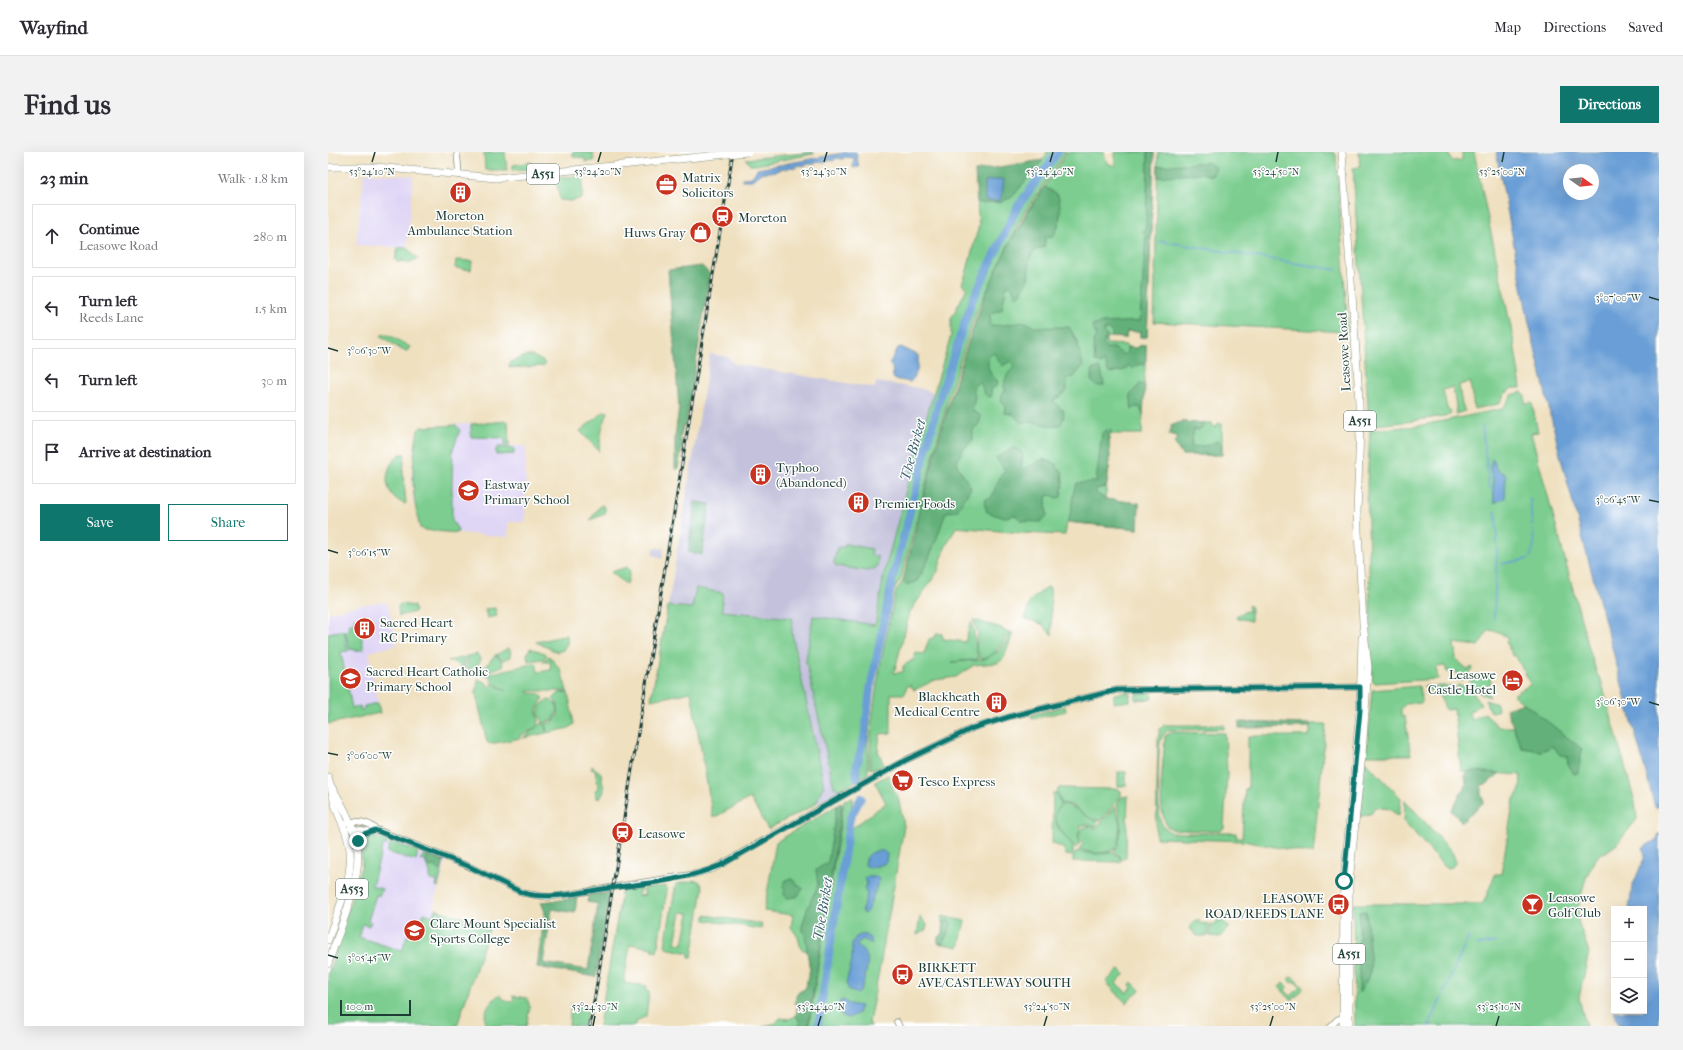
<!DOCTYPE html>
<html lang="en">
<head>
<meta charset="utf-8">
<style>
	:root { --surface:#fff; --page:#f2f2f3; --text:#2b2b33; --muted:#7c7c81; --line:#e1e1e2; --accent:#0f766e }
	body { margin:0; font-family:"IM FELL French Canon",serif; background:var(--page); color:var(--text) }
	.controls { position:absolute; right:12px; bottom:12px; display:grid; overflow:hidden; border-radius:0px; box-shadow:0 4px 16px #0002 }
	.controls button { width:36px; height:36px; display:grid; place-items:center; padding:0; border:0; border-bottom:1px solid var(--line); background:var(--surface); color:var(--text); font:20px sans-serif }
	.compass { position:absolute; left:1235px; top:12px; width:36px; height:36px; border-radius:50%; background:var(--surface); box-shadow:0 4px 16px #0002; rotate:105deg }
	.scale { position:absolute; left:12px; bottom:10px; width:71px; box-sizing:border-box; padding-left:4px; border:2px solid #1f3d34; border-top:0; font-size:11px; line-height:14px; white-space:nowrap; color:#1f3d34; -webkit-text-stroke:3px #fff; paint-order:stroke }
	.stop { position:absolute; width:12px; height:12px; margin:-9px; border:3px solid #0f766e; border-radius:50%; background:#fff }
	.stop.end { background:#0f766e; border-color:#fff; box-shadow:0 1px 4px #0008 }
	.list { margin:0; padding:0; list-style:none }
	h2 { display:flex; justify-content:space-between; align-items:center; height:52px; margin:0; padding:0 16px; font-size:17px }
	h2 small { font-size:13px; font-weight:400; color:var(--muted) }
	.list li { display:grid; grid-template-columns:26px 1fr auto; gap:12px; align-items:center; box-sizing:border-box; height:64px; margin:0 8px 8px; padding:0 8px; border:1px solid var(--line); border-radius:0px }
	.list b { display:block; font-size:15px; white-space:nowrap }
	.list p { margin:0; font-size:13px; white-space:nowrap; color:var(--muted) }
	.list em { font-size:13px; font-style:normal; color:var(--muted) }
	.actions { display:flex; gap:8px; padding:12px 16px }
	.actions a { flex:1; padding:9px 0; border:1px solid var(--accent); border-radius:0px; text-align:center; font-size:14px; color:var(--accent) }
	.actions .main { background:var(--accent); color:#fff }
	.icon { flex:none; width:22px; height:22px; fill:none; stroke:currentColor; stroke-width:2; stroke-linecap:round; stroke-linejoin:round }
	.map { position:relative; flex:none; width:1331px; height:874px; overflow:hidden; border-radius:0px }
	header { display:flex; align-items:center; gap:24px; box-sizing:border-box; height:56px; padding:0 20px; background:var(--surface); border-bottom:1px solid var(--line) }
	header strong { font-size:19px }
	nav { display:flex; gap:22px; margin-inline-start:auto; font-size:14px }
	.intro { display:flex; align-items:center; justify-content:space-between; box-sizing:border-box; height:96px; padding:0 24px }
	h1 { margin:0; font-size:28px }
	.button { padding:10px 18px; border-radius:0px; background:var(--accent); color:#fff; font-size:14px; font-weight:700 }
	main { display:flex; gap:24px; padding:0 24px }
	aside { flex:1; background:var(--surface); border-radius:0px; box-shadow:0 4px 16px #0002 }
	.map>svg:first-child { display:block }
	.built { fill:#dfd5f5 }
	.industrial { fill:#c3c1db }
	.green { fill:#7bcd8f; stroke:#4d8562; fill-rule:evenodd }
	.forest { fill:#64b07a; stroke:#427657 }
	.water { fill:#699ed6; stroke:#446e85; fill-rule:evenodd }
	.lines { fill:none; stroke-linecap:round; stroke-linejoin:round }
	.stream { stroke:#699ed6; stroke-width:1.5 }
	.river { stroke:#699ed6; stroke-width:8 }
	.minor-casing { stroke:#878e7a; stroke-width:7 }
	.major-casing { stroke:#878e7a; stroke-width:8 }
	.minor { stroke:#fff; stroke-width:5.5 }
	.major { stroke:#fff; stroke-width:7 }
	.rail-casing { stroke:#1f3d34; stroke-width:3 }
	.rail { stroke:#fff; stroke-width:1.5; stroke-dasharray:4.5; stroke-linecap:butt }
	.major-bridge-casing { stroke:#878e7a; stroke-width:8; stroke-linecap:butt }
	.major-bridge { stroke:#fff; stroke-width:7 }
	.route { stroke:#0f766e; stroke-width:5 }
	.ticks { fill:none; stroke:#1f3d34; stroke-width:1.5 }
	.labels { text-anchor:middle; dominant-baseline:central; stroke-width:3; stroke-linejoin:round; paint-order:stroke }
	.shield { fill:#fff; stroke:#627771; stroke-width:1 }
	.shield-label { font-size:12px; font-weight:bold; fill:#1f3d34 }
	.poi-label { font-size:13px; fill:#1f3d34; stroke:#fff; text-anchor:start }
	.street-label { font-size:13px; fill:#1f3d34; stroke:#fff }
	.water-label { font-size:14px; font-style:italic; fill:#395f6d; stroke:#fff }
	.ticks-label { font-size:10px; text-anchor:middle; fill:#1f3d34; stroke:#fff; stroke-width:3; stroke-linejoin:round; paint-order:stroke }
</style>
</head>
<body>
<header>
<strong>Wayfind</strong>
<nav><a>Map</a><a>Directions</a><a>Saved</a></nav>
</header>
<div class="intro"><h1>Find us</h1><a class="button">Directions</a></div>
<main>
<aside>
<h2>23 min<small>Walk · 1.8 km</small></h2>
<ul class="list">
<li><svg class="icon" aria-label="ahead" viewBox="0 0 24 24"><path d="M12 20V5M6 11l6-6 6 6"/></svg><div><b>Continue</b><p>Leasowe Road</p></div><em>280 m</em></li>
<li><svg class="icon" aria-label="left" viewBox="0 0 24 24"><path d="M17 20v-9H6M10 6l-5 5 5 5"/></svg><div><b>Turn left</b><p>Reeds Lane</p></div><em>1.5 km</em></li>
<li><svg class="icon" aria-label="left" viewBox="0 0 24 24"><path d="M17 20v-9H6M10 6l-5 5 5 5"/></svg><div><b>Turn left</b></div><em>30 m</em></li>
<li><svg class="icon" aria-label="arrive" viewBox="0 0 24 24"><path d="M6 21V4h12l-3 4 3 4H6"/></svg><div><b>Arrive at destination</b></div></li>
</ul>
<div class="actions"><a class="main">Save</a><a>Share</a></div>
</aside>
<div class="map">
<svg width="1331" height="874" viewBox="0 0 1331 874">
	<rect width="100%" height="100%" fill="#fff"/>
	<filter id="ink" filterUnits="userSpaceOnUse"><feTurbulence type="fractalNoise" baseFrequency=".025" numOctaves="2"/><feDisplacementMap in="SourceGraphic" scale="8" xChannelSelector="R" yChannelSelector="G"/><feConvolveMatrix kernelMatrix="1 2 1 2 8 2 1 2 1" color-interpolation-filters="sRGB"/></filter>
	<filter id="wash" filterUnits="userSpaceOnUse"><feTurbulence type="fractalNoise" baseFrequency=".012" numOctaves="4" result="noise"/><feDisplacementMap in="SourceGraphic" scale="16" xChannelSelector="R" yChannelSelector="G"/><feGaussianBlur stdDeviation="0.9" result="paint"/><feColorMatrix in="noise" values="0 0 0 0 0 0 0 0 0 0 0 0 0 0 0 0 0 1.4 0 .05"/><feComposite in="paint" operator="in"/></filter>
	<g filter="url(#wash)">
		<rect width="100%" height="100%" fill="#efe0bf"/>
		<g class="built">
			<path d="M 36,21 L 85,24 L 79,96 L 28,93 Z"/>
			<path d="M 180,269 L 181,294 L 198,294 L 197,370 L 180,370 L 180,385 L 96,378 L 92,376 L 86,351 L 84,327 L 85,304 L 90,278 L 93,275 Z"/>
			<path d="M 55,450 L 60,453 L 69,493 L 41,500 L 52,561 L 0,572 L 0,461 L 31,453 Z"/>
			<path d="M 43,682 L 90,697 L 90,702 L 96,701 L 118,709 L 105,756 L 162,774 L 129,874 L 0,874 L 0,821 L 32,718 L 34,706 L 32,692 Z"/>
		</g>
		<g class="industrial">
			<path d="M 382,202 L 400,205 L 407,212 L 547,236 L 548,230 L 591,236 L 606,241 L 556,422 L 519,609 L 517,637 L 440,677 L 422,646 L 385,666 L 363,540 L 323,548 L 340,454 Z"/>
			<path d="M 325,396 L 336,396 L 334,407 L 324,402 Z"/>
		</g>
		<g class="green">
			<path d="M 177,0 L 179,18 L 157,18 L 156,1 Z"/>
			<path d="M 245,0 L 265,0 L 266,9 L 257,10 L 257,6 L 245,5 Z"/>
			<path d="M 486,0 L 485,2 L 428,13 L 422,13 L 418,7 Z"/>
			<path d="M 718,0 L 738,0 L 697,59 L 689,74 L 646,166 L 621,243 L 573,427 L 566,438 L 545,537 L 540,593 L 540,622 L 512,638 L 506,635 L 478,509 L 485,464 L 547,473 L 556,422 L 589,297 L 623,183 L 623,167 L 639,136 L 634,132 L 638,122 L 651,73 L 649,51 L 673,50 L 684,45 L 719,3 Z"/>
			<path d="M 740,0 L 776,0 L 779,11 L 787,14 L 787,0 L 826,0 L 819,185 L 812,185 L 812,180 L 799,179 L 798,186 L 778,185 L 778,192 L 799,193 L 799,195 L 810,196 L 810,194 L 818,193 L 814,282 L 781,282 L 782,309 L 777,347 L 811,351 L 810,377 L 739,370 L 737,383 L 694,381 L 628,375 L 616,398 L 610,419 L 582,460 L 566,521 L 575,520 L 575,514 L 586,507 L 588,501 L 596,502 L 601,487 L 607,485 L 609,481 L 614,482 L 615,487 L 637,490 L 643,470 C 649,482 645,494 651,507 L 624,510 L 655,508 L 672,498 L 682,483 L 684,484 L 676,506 L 670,511 L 646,513 L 628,525 L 607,528 L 586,538 L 583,534 L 579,534 L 577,542 L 563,542 L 563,581 L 552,582 L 550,599 L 557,615 L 548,619 L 546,616 L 542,617 C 541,557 555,498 568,439 L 575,429 L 619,257 L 648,167 L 665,127 L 699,59 Z"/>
			<path d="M 830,0 L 1005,0 L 1008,4 L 1020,180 L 826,170 Z"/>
			<path d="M 1031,0 L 1120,0 L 1124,9 L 1134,8 L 1134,0 L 1146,0 L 1186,190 L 1193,236 L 1184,236 L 1176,243 L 1171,252 L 1146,257 L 1142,230 L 1131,233 L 1134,253 L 1137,259 L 1127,262 L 1128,255 L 1125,235 L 1115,238 L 1119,256 L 1123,259 L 1122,263 L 1078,270 L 1046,273 L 1041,272 L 1025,16 L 1032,15 Z"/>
			<path d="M 203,10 L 204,17 L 185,18 L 185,13 Z"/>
			<path d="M 255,24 L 254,46 L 243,49 L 232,48 L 228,26 Z"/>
			<path d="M 70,96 L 79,96 L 90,107 L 79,111 L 76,109 L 69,110 L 67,108 Z"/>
			<path d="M 128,108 L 144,109 L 143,118 L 127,116 Z"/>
			<path d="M 55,182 L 63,184 L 82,195 L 79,199 L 74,198 L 53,184 Z"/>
			<path d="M 198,204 L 205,204 L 216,210 L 217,213 L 216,214 L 181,216 L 182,210 Z"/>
			<path d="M 1194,240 L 1197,244 L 1197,252 L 1204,251 L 1210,280 L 1203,281 L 1260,493 L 1269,522 L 1273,528 L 1307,650 L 1309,667 L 1289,692 L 1278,700 L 1272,702 L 1266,709 L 1258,726 L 1251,750 L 1250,769 L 1261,800 L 1251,846 L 1258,874 L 1027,874 L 1025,752 L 1153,752 L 1156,750 L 1167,722 L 1173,722 L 1186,647 L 1192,638 L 1193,623 L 1133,619 L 1126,557 L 1118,558 L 1112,545 L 1095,534 L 1125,534 L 1125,539 L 1126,540 L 1130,533 C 1143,533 1146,543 1153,553 L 1141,560 L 1143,568 L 1157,561 L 1170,575 L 1185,575 L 1194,596 L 1213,599 L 1225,594 L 1229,599 L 1239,604 L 1240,612 L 1254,597 L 1185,543 L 1203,532 L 1187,503 L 1185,504 L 1178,490 L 1180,486 L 1171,480 L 1161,478 L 1150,494 L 1126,491 L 1128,506 L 1139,518 L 1144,515 L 1145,517 L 1135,528 L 1131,528 L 1130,520 L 1119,520 L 1117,514 L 1108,515 L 1110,527 L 1047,531 L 1044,528 L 1039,332 L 1042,278 L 1090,274 L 1174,257 L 1184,243 Z"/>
			<path d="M 277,259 L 280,260 L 274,276 L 271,299 L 252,279 Z"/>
			<path d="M 180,269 L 181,294 L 170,294 L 177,293 L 177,288 L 174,286 L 143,285 L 143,272 Z"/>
			<path d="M 853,270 L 884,271 L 886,275 L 888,275 L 890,271 L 894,272 L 894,303 L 854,303 L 846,290 L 850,286 L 848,283 L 841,283 L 843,274 Z"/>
			<path d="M 128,273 L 132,278 L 125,297 L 124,333 L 124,368 L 130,378 L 129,381 L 96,378 L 92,376 C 83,340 83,314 90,278 L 93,275 Z"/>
			<path d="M 170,296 L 186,296 L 186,302 L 168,303 L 168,297 Z"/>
			<path d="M 72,302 L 77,302 L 75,320 L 78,351 L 77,352 C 54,343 54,316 72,302 Z"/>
			<path d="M 273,353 L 277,355 L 277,362 L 262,368 Z"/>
			<path d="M 517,392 L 544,397 L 543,403 L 550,405 L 549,415 L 540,419 L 508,414 L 506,411 L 509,396 L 512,395 L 516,396 Z"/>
			<path d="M 299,415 L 302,419 L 299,433 L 283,420 Z"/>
			<path d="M 719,435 L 722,436 L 724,483 L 714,472 L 698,467 L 697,465 L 702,449 Z"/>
			<path d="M 368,436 L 395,441 L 394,459 L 464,466 L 464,481 L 496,635 L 494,636 L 488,652 L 440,677 L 422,646 L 385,666 L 363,540 L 323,548 L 340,454 L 364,456 Z"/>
			<path d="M 73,452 L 86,454 L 87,460 L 71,464 L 70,454 Z"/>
			<path d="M 920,453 L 923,454 L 923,469 L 910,466 L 908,464 L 918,459 L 921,460 Z"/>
			<path d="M 167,456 L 169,464 L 159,466 L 157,457 Z"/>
			<path d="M 26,466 L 29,466 L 36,497 L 27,499 L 26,497 L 22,498 L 17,479 L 22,478 L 20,473 L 27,471 Z"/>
			<path d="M 645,468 L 674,476 L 674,478 L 685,481 L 685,483 L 681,482 C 674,490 666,507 653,507 L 648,496 L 650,481 Z"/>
			<path d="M 12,479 L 16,479 L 20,499 L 13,500 L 24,556 L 32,554 L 33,558 L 36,557 L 36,554 L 50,551 L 52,561 L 0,572 L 0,481 Z"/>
			<path d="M 239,483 L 240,490 L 235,498 L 229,500 L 208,490 Z"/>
			<path d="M 180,496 L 182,497 L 183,505 L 175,508 L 168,503 Z"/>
			<path d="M 202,496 L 217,501 L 219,503 L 215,507 L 200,509 L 199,503 Z"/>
			<path d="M 149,502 L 153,508 L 148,515 L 140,518 L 139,504 Z"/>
			<path d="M 167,503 L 174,509 L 175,514 L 161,519 L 155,517 Z"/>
			<path d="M 221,504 L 233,518 L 239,539 L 200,539 L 201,541 L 212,542 L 215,546 L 209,558 C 209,562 210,565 211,568 C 212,576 197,582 191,584 L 193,586 L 162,592 L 159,590 L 148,542 L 150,527 L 159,531 L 159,534 L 162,535 L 163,531 L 178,539 L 162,528 L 165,525 L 151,523 L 152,519 L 164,521 L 208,511 L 210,520 L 223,518 L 222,510 L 214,510 Z"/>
			<path d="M 137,505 L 137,517 L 128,511 L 120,509 Z"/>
			<path d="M 1161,522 L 1163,529 L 1159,539 L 1162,545 L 1153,542 L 1141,529 Z"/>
			<path d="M 1091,534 L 1094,551 L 1077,552 L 1073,557 L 1073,564 L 1077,565 L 1083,603 L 1038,603 L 1044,538 Z"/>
			<path d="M 240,540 L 246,572 L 241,576 L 219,581 L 218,572 C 231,571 235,555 225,547 L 231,541 Z"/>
			<path d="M 798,540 L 802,541 L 802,549 L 786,551 L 786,542 Z"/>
			<path d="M 809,540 L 823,540 L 824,547 L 807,548 Z"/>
			<path d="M 222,548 L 228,552 L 230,558 L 226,568 L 216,571 L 211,564 C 210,556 214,549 222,548 Z"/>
			<path d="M 1157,548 L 1169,552 L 1170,558 L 1165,560 L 1162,559 Z"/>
			<path d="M 737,554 L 738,559 L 704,567 L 703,563 Z"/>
			<path d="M 214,571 L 217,572 L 218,581 L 195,586 Z"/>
			<path d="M 982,572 L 998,572 L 985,702 L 915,689 L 828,686 L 830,586 L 832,577 L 836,573 L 896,573 L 896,577 L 840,578 C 836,581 833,585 832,591 C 830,604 829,658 833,670 C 835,675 839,678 844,681 L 908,681 L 908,685 L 914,686 L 917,637 L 920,637 L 920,584 L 980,584 L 982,581 Z"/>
			<path d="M 843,580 L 897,581 L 899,621 L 896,676 L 893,679 L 847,678 L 840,676 C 827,654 836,609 837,584 Z"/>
			<path d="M 1037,609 L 1073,646 L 1071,664 L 1061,657 L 1046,655 L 1044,661 L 1032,665 Z"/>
			<path d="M 264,614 L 273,621 L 276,639 L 272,647 L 269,646 L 267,638 L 271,637 L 267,618 L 263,617 Z"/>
			<rect x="790" y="620" width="8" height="14"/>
			<path d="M 560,623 L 566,639 L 570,644 L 576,674 L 553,809 L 541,870 L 543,874 L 481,874 L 516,648 L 525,646 L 520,676 L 523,677 L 558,651 L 547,630 Z"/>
			<path d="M 731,636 L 791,637 L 793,639 L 793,644 L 773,668 C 761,670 753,658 743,653 C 740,652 736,652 733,651 L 729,640 Z"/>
			<path d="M 725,641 L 728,641 L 733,652 C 715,680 749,683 745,701 L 743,704 L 738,703 L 735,696 L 724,691 Z"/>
			<path d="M 800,644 L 798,705 L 794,707 L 786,699 L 790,694 C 779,704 764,702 751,697 L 755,692 L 751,687 L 751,683 L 754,676 L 763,674 L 763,673 L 753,673 L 750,683 L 752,692 L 748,696 C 740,687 715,664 735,652 C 747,654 757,665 768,669 L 769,672 L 767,675 L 764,674 L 767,677 L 787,654 L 792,672 L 790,693 L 793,673 L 789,651 L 794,645 Z"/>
			<path d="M 1077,648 L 1124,700 L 1128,710 L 1124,715 L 1119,716 L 1115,713 L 1076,669 Z"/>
			<path d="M 513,651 L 514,653 L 480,874 L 435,874 L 448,871 L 452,866 L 461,867 L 468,864 L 470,852 L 467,851 L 469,841 L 477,837 L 482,818 L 479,799 L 473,797 L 470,785 L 463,775 L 465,763 L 436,759 L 448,690 Z"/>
			<path d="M 42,684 L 60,689 L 59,693 L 55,693 L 44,734 L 54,737 L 51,744 L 48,743 L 40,769 L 43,770 L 41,774 L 35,772 L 31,785 L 74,799 L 85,766 L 93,769 L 96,761 L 105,764 L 107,757 L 162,774 L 129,874 L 0,874 L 0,823 L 34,712 L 33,693 Z"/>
			<path d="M 63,690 L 90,699 L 88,709 L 59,700 Z"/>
			<path d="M 749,699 L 769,702 L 785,700 L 794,708 L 791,710 L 745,709 L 745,704 Z"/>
			<path d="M 96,702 L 116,709 L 110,735 L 108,735 L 109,729 L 102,728 L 102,721 L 96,707 L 92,708 Z"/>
			<path d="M 368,728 L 372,730 L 375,736 L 364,805 L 361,805 L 361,801 L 338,796 L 337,793 L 348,732 ZM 353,760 L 361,761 L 355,792 L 347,791 Z"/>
			<path d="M 338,734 L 339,738 L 329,800 L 325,799 L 325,796 L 302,792 L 296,831 L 319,834 L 318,839 L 321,840 L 318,864 L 309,869 L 307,874 L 271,874 L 293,744 L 293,740 L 312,736 L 313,739 L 310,740 L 311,744 L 317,743 L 315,736 Z"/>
			<path d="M 377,763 L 434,772 L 433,777 L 377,768 Z"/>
			<path d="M 592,764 L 599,773 L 598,778 L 589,783 Z"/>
			<path d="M 614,764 L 637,769 L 631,795 L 610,791 L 610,786 L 615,782 C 616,775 613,770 614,764 Z"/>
			<path d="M 868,768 L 871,768 L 871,771 L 881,772 L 880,784 L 869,784 L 861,775 Z"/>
			<path d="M 889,768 L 895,769 L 901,775 L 892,785 L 882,784 L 883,772 L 888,772 Z"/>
			<path d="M 791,817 L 797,822 L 788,831 L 799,841 L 804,836 L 802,833 L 804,830 L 812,838 L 798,851 L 778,830 Z"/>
			<path d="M 964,824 L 976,836 L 964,849 L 951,835 L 956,831 L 959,835 L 957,838 L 963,844 L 972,835 L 966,829 L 964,831 L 960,827 Z"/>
			<path d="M 171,843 L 178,849 L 182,850 L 186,847 L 184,844 L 199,846 L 202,855 L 198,874 L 159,874 C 153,863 162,849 171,843 Z"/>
			<path d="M 243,852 L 260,855 L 257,874 L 241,874 Z"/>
		</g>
		<g class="forest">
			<path d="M 819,0 L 826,0 L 819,185 L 812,185 L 812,180 L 799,179 L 798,186 L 784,185 L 784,180 L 779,177 L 775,180 L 780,185 L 778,185 L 775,192 L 778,196 L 786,196 L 796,203 L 799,201 L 799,195 L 810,196 L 810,194 L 818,193 L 818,208 L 815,213 L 811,212 L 804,217 L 801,213 L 799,214 L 800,217 L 783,221 L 780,219 L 777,210 L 772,212 L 767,209 L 765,189 L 768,183 L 764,174 L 774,171 L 812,169 L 818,83 L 815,80 L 818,74 L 820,5 Z"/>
			<path d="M 715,8 L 684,45 L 673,50 L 649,51 L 647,19 Z"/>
			<path d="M 880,10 L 888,16 L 884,24 L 873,21 L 830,25 L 830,14 Z"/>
			<path d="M 717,35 L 730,43 C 734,56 733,75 724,85 L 718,84 L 716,95 C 697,101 703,110 700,126 C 699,131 695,137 693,141 L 687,144 L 685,137 L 681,132 L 678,136 L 674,157 L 662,162 L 663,169 L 661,172 L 663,174 L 698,170 L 706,175 L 741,175 L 749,189 L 755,214 L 746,225 L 739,226 L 739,239 L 725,249 L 736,259 L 735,267 L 733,272 L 725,275 L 712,271 L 692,270 L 685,262 L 677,261 L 678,255 L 673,248 L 674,241 L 679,238 L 676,237 C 676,227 679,222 686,215 L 683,209 L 674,214 L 666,201 L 661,204 C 658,215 662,223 670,229 L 669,234 L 663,237 L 664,244 L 660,245 L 656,241 L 652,229 L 645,235 L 647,245 L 644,258 L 653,264 L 651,272 L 645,278 L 645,288 C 636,296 631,301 629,313 L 643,336 L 629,359 L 618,360 C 610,383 602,408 589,429 L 578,433 L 575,429 C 587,379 599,329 613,279 C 638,194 663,107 717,35 Z"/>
			<path d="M 374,114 L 382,122 L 358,273 L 355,274 L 352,289 L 355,290 L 350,317 L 347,317 L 347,285 L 351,255 L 340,118 Z"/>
			<path d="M 771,216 L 774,222 L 776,233 C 770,235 766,233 763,228 L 765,217 Z"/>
			<path d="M 812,232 L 817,233 L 815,263 L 812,255 L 807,255 L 804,258 L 802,242 Z"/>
			<path d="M 853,270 L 876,271 L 875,275 L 870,278 L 866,277 L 863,295 L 881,293 L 889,289 L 894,293 L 894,303 L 854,303 L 846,290 L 850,286 L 848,283 L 841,283 L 843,274 Z"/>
			<path d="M 779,278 L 784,279 L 781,282 L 782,309 L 778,335 L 768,337 L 768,341 L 777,347 L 811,351 L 810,377 L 739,370 C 746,358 742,343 749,331 L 768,330 L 774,281 Z"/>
			<path d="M 685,296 L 692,298 L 695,303 L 693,315 L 696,317 L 715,307 L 729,312 L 729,316 L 734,319 L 735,331 L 733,345 L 728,346 L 724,343 L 718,344 L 719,364 L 712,370 L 694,369 L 687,363 C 676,367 670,364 659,360 L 656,350 L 658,347 L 663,346 L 673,323 L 677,318 L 668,306 Z"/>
			<path d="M 367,350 L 382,352 L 374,403 L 360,400 Z"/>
			<path d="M 1196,551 L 1254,597 L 1250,621 L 1246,622 L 1240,612 L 1239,604 L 1232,603 L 1225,594 L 1213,599 L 1194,596 L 1178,557 Z"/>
			<path d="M 911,570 L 982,572 L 983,575 L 911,576 Z"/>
			<path d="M 1140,619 L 1172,621 L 1159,632 L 1153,633 L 1153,642 L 1156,650 L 1134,670 L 1123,659 L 1138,632 L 1137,624 Z"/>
			<path d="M 513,651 L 514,653 L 480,874 L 472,874 L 471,868 L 468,864 L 470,852 L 467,851 L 469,841 L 477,837 L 482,818 L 477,783 L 474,775 L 479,757 L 490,733 L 488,718 L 500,710 L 509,653 Z"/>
			<path d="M 99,703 L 116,709 L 113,720 L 106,714 L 100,715 L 98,711 Z"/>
			<path d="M 464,727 L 475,737 L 469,745 L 459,746 L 456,742 L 457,737 L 455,734 L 458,728 Z"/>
			<path d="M 282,741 L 268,825 L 209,815 L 217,760 L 213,750 L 241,747 L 249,744 L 247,761 L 224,757 L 215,811 L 260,818 L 270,752 L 259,750 L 261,742 Z"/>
			<path d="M 1038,759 L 1043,816 L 1039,828 L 1031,841 L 1031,760 Z"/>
			<path d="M 619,768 L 623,770 L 622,777 L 614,792 L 610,791 L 610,786 C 616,781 617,777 614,771 Z"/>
		</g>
		<g class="water">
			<path d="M 520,0 L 528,0 L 531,15 L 525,16 L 526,6 L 516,5 L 515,7 L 507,6 L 506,9 L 497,8 L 497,11 L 488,10 L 487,12 L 479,12 L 478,14 L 469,13 L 469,16 L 460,15 L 460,17 L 451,17 L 450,19 L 433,21 L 424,28 L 414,28 L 414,26 L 424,25 L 429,17 Z"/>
			<path d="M 1168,0 L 1331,0 L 1331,655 L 1327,655 L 1232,303 L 1201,171 ZM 1241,18 L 1265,18 L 1265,42 L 1241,42 Z"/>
			<path d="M 676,27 L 674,44 L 671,49 L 657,48 L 657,29 Z"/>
			<path d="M 573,195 L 590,203 C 591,211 589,225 582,230 L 566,227 L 565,225 L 564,215 L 561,212 L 570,196 Z"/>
			<path d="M 1164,307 L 1166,308 L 1168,317 L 1178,323 L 1177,346 L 1166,351 L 1165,329 L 1162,316 Z"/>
			<path d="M 1331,681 L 1331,874 L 1291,874 L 1286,859 L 1316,859 L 1316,757 L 1301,757 L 1304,735 L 1317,704 L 1315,696 L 1329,687 Z"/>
			<path d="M 555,699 L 559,702 L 558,711 L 543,716 L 537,713 C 537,703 545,698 555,699 Z"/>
			<path d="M 539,725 L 550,725 L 551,729 C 546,738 543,757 536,762 L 534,758 L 539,743 L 536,736 L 539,732 L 537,726 Z"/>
			<path d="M 535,782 L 542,786 L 544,792 L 535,787 L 528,793 C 532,796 537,800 539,805 C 541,811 535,839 530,842 L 521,838 L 518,831 L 524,808 L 524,791 L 528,785 Z"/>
			<path d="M 516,848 L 521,852 L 533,854 L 530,861 L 521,866 L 514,864 L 511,857 L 512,849 Z"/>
		</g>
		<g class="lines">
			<g class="stream">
				<path d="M 832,89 L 1009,118"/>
				<path d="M 1154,273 L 1161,335 L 1165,338"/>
				<path d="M 602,280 L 609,277"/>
				<path d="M 1202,346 L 1204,374"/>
				<path d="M 1168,359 L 1169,392"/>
				<path d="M 1202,405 L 1206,395 L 1205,378"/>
				<path d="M 1173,412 L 1200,407"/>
				<path d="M 1166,467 L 1169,396"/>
				<path d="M 1150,793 L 1168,790"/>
				<path d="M 1101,874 L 1141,784"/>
			</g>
			<g class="river">
				<path d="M 529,626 L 528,616 L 536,587 L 542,538 L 564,429 L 612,244 L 644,149 L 690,54 L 730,0"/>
				<path d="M 490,874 L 522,666 L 533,646"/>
			</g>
		</g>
	</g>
	<g filter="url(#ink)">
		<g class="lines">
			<defs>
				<g id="minor">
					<path d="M 129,0 L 131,23"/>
					<path d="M 20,671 C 28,668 41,670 47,677 L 140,714 L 195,741 L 219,745 L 237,743 L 367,722 L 385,717 L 578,608 L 645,576 L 684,564 L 789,538 L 1036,535"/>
					<path d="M 22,676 L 41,679 L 47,677"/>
					<path d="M 29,692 L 31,686 L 41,679"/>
					<path d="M 569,870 L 571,874"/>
					<path d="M 1003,874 L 1010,867 L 1019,867"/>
				</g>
				<g id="major">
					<path d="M 1014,0 L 1030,229 L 1032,276 L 1029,361 L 1035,471 L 1040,515 L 1034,602 L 1021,731 L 1021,874"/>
					<path d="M 0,15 L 48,15 L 168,26 L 399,2"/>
					<path d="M 0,625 C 3,634 4,643 7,652 C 11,667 21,682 22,698 C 25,729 9,759 0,788"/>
					<path d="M 0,812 C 11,778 37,722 28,687 C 23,668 13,650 3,634"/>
					<path d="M 1015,874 L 1016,729 L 1032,558 L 1034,486"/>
				</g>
			</defs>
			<use href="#minor" class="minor-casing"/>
			<use href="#major" class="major-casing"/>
			<use href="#minor" class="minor"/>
			<use href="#major" class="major"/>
			<defs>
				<path id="rail" d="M 262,874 L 405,0"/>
			</defs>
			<use href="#rail" class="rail-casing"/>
			<use href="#rail" class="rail"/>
			<defs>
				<path id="major-bridge" d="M 399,2 L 420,0"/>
			</defs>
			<use href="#major-bridge" class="major-bridge-casing"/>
			<use href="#major-bridge" class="major-bridge"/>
		</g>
	</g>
	<g class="lines" filter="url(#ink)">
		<path class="route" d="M 30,689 L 35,682 L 47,678 L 140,714 L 195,741 C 221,748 247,741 274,737 C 313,732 356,729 393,713 L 578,608 L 645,576 L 684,564 L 789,538 L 1032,535 L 1032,558 L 1016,729"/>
	</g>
	<path class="ticks" d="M 44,10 L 47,0M 270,10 L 273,0M 496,10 L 499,0M 722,10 L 725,0M 948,10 L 950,0M 1174,10 L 1176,0M 1321,145 L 1331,148M 0,196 L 10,199M 1321,348 L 1331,350M 0,398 L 10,401M 1321,550 L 1331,553M 0,601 L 10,603M 0,803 L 10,806M 265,874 L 267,864M 490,874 L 493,864M 716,874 L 719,864M 942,874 L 945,864M 1168,874 L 1171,864"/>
	<defs>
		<symbol id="office-disc" viewBox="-11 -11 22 22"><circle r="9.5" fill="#c8321e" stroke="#fff"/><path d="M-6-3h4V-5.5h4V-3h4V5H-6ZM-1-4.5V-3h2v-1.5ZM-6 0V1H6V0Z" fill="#fff"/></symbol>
		<symbol id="building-disc" viewBox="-11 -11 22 22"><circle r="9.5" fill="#c8321e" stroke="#fff"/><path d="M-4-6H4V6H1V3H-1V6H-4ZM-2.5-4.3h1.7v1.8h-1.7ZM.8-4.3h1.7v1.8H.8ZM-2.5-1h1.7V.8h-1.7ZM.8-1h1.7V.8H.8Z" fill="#fff"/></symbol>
		<symbol id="station-disc" viewBox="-11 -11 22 22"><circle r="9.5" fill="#c8321e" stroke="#fff"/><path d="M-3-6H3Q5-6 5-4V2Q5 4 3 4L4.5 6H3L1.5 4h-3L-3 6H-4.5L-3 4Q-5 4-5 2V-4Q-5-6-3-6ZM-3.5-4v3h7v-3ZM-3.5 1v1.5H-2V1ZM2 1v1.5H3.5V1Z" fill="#fff"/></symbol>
		<symbol id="shop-disc" viewBox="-11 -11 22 22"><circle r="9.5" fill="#c8321e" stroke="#fff"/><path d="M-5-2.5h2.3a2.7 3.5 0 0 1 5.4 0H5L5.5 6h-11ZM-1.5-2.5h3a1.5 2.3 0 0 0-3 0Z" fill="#fff"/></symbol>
		<symbol id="school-disc" viewBox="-11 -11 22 22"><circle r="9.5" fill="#c8321e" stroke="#fff"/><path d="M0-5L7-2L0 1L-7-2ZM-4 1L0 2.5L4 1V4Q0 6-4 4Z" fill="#fff"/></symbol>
		<symbol id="hotel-disc" viewBox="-11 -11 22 22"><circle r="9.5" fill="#c8321e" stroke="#fff"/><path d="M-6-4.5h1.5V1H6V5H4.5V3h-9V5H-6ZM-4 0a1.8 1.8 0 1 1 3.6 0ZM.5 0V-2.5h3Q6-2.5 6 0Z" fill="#fff"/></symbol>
		<symbol id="supermarket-disc" viewBox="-11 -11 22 22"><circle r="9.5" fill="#c8321e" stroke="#fff"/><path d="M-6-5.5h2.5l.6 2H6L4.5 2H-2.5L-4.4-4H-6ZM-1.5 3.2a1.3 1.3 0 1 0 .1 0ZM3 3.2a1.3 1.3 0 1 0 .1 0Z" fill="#fff"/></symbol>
		<symbol id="bar-disc" viewBox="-11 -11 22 22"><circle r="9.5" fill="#c8321e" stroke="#fff"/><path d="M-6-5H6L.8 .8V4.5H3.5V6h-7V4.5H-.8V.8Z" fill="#fff"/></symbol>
		<symbol id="bus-disc" viewBox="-11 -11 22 22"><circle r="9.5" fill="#c8321e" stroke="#fff"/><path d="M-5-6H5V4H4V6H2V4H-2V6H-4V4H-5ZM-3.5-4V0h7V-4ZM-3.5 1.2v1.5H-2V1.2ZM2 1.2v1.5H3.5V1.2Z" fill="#fff"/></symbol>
	</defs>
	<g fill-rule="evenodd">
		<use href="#office-disc" x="326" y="20" width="25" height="25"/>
		<use href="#building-disc" x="120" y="28" width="25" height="25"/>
		<use href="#station-disc" x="382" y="52" width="25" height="25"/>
		<use href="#shop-disc" x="360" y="68" width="25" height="25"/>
		<use href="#building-disc" x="420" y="310" width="25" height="25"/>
		<use href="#school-disc" x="128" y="326" width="25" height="25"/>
		<use href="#building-disc" x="518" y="338" width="25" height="25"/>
		<use href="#building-disc" x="24" y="464" width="25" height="25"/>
		<use href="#school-disc" x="10" y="514" width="25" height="25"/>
		<use href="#hotel-disc" x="1172" y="516" width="25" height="25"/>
		<use href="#building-disc" x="656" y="538" width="25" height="25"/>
		<use href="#supermarket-disc" x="562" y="616" width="25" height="25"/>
		<use href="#station-disc" x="282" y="668" width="25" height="25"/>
		<use href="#bar-disc" x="1192" y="740" width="25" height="25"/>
		<use href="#bus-disc" x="998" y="740" width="25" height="25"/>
		<use href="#school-disc" x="74" y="766" width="25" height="25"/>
		<use href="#bus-disc" x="562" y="810" width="25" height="25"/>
	</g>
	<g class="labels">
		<g class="shield">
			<rect x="199" y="12" width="32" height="20" rx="3"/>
			<rect x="1016" y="259" width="32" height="20" rx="3"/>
			<rect x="8" y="727" width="32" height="20" rx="3"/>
			<rect x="1005" y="792" width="32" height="20" rx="3"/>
		</g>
		<g class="shield-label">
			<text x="215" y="22">A551</text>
			<text x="1032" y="269">A551</text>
			<text x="24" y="737">A553</text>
			<text x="1021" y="802">A551</text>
		</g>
		<g class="poi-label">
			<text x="354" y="25">Matrix<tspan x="354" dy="15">Solicitors</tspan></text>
			<text x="132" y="63" text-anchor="middle">Moreton<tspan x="132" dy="15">Ambulance Station</tspan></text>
			<text x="410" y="65">Moreton</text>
			<text x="358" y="80" text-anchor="end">Huws Gray</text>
			<text x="448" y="315">Typhoo<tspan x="448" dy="15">(Abandoned)</tspan></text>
			<text x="156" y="332">Eastway<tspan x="156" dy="15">Primary School</tspan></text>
			<text x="546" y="351">Premier Foods</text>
			<text x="52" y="470">Sacred Heart<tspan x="52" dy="15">RC Primary</tspan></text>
			<text x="38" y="519">Sacred Heart Catholic<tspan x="38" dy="15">Primary School</tspan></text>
			<text x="1168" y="522" text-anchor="end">Leasowe<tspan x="1168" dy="15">Castle Hotel</tspan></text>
			<text x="652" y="544" text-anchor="end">Blackheath<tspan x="652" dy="15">Medical Centre</tspan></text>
			<text x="590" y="629">Tesco Express</text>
			<text x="310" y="681">Leasowe</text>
			<text x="1220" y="745">Leasowe<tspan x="1220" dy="15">Golf Club</tspan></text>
			<text x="996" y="746" text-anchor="end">LEASOWE<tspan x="996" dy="15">ROAD/REEDS LANE</tspan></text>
			<text x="102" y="771">Clare Mount Specialist<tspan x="102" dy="15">Sports College</tspan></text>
			<text x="590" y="815">BIRKETT<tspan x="590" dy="15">AVE/CASTLEWAY SOUTH</tspan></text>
		</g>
		<g class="street-label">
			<text transform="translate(1016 200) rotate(-93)">Leasowe Road</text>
		</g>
		<g class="water-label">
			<text transform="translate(585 298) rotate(-75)">The Birket</text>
			<text transform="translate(495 757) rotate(-81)">The Birket</text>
		</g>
	</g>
	<g class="ticks-label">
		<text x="270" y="23">53°24'20"N</text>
		<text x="496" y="23">53°24'30"N</text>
		<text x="722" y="23">53°24'40"N</text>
		<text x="948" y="23">53°24'50"N</text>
		<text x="1174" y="23">53°25'00"N</text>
		<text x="44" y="23">53°24'10"N</text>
		<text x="1290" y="149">3°07'00"W</text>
		<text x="41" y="202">3°06'30"W</text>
		<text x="1290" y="351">3°06'45"W</text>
		<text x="41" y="404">3°06'15"W</text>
		<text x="1290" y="553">3°06'30"W</text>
		<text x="41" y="607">3°06'00"W</text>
		<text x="41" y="809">3°05'45"W</text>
		<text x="267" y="858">53°24'30"N</text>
		<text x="493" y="858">53°24'40"N</text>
		<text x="719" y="858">53°24'50"N</text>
		<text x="945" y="858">53°25'00"N</text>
		<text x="1171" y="858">53°25'10"N</text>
	</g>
</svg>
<div class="controls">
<button>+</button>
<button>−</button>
<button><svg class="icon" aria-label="layers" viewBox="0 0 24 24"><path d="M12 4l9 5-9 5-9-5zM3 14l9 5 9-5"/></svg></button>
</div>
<svg class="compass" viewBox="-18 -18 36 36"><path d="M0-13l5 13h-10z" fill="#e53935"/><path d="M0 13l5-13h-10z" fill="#7c7c81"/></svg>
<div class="scale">100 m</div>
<div class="stop" style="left:1016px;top:729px"></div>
<div class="stop end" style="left:30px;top:689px"></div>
</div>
</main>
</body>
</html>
